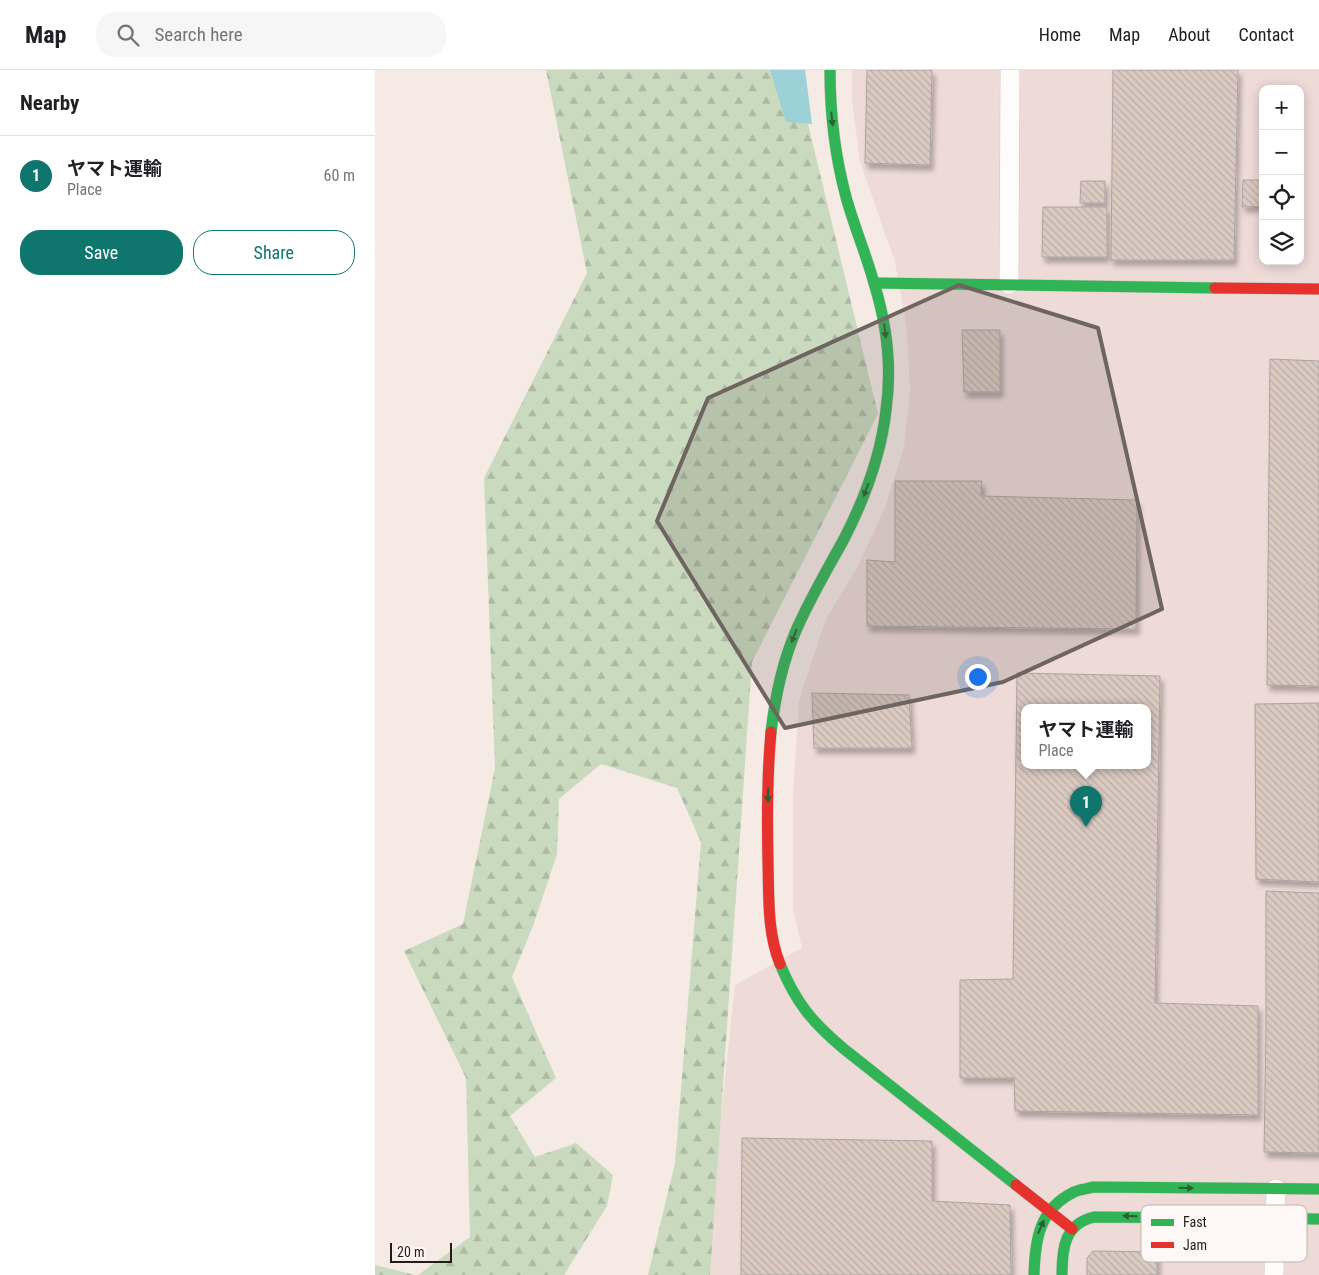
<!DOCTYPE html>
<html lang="en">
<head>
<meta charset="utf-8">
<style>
	:root { --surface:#fff; --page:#f6f6f6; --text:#202124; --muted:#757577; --line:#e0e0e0; --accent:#0f766e }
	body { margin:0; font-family:"Roboto Condensed","Noto Sans JP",sans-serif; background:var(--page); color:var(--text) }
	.controls { position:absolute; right:15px; top:15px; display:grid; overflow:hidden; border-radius:10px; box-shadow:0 2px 12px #0003 }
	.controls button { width:45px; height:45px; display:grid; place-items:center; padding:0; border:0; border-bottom:1px solid var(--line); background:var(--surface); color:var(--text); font:25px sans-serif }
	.scale { position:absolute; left:15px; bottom:12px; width:62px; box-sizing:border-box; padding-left:5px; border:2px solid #251c18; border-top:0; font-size:14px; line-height:18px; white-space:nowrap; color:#251c18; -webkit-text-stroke:4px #fdf8f5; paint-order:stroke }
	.you { position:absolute; left:602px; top:606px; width:18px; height:18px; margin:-12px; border:4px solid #fff; border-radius:50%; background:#1a73e8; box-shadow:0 0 0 8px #1a73e833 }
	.badge { display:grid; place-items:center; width:32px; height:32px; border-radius:50%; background:var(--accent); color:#fff; font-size:16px; font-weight:700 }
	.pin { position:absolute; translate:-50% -41px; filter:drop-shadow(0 1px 2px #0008) }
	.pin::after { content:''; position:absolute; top:26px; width:18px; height:15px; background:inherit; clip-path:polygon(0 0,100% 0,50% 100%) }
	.popup { position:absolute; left:646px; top:634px; width:130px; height:65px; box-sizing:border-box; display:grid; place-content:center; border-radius:10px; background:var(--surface); filter:drop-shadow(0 1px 4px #0005); font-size:16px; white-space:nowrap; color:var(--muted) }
	.popup b { font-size:19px; color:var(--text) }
	.popup::after { content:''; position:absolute; left:50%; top:100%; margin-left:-10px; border:10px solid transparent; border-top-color:var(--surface) }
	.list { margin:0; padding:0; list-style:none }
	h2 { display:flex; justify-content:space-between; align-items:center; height:65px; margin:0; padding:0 20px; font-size:21px }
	h2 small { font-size:16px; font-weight:400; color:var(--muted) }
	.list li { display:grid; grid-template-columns:32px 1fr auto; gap:15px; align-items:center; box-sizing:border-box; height:80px; padding:0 20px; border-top:1px solid var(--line) }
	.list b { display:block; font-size:19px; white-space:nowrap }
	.list p { margin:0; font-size:16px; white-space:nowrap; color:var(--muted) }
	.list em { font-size:16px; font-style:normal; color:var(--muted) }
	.actions { display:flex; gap:10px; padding:15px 20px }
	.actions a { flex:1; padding:11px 0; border:1px solid var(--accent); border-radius:20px; text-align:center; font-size:18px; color:var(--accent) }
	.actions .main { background:var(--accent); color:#fff }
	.icon { flex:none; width:28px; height:28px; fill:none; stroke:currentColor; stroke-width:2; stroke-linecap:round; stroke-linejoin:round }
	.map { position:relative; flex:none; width:944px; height:1205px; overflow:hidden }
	header { display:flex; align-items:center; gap:30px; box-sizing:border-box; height:70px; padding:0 25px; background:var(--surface); border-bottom:1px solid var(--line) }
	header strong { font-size:24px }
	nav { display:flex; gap:28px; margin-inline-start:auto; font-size:18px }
	.search { width:350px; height:45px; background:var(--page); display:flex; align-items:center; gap:12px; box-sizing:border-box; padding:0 18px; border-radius:20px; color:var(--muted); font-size:19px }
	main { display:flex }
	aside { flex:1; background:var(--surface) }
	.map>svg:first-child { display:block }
	.industrial { fill:#eedad6; fill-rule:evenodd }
	.forest { fill:url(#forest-firs) }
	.water { fill:#9bd1d7 }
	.building { fill:url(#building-back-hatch); stroke:#ada49f; fill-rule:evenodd; filter:url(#shadow) }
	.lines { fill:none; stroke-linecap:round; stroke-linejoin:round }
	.street-casing { stroke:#d1c8c3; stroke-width:20 }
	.fast-casing { stroke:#d1c8c3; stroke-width:12 }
	.jam-casing { stroke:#d1c8c3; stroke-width:12 }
	.street { stroke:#fefcfb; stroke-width:19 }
	.fast { stroke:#30b455; stroke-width:11 }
	.jam { stroke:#e5322d; stroke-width:11 }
	.oneway { fill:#2a6033 }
	.marked { fill:#6e6460; fill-opacity:0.2; stroke:#6e6460; stroke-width:4; stroke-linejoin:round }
	.key { fill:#fdf8f5; stroke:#bcb6b3; stroke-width:1 }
	.key-label { font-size:14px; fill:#251c18 }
</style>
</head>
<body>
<header>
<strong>Map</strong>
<div class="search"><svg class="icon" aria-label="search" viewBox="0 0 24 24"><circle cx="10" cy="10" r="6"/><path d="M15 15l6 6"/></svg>Search here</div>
<nav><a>Home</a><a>Map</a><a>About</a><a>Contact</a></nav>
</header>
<main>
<aside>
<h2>Nearby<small></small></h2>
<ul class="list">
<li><span class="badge">1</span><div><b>ヤマト運輸</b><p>Place</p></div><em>60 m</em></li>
</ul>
<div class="actions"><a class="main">Save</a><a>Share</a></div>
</aside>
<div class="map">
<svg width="944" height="1205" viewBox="0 0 944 1205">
	<defs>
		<pattern id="forest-firs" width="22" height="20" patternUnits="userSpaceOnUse" patternTransform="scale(1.25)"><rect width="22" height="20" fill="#cadabf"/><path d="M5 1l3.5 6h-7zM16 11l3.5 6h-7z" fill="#adbaa3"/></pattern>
		<pattern id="building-back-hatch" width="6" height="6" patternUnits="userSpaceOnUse" patternTransform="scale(1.25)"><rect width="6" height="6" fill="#dacac1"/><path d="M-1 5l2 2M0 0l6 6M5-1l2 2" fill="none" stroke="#bbada5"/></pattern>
		<filter id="shadow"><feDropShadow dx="3" dy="5.5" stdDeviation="2.5" flood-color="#0004"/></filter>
	</defs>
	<rect width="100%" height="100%" fill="#f6eae5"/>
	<path class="industrial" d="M 477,0 L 944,0 L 944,1205 L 329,1205 L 360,915 L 427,878 L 418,839 L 418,725 L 424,630 L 451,549 L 483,496 L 509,440 L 529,377 L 535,323 L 532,260 L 520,192 L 485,92 L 477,31 ZM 888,19 L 925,19 L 925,191 L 888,191 ZM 650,638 L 772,638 L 772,696 L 650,696 Z"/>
	<g class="forest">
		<path d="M 171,0 L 420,0 L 503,344 L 377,592 L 335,1205 L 273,1205 L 300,1093 L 326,772 L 302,718 L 226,694 L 184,729 L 182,784 L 158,856 L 137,907 L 181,1008 L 135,1046 L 160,1087 L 201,1073 L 238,1105 L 232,1136 L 189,1205 L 43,1205 L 95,1167 L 91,1008 L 29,881 L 88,854 L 120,698 L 109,408 L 212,203 Z"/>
		<path d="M 0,1195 L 40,1205 L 0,1205 Z"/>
	</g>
	<path class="water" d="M 395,0 L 430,0 L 437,54 L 411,52 Z"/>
	<g class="building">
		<path d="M 492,0 L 557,0 L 555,95 L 490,93 Z"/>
		<path d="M 738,0 L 863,0 L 859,190 L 736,190 Z"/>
		<path d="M 868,110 L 888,110 L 888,136 L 867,137 Z"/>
		<path d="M 706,111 L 730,111 L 730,133 L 705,133 Z"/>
		<path d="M 668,137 L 732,137 L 732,187 L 667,187 Z"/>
		<path d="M 587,260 L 625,260 L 625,322 L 589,322 Z"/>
		<path d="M 895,289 L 944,291 L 944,616 L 892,615 Z"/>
		<path d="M 520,411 L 607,411 L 606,426 L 762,430 L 761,559 L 492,556 L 492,490 L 520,492 Z"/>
		<path d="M 642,603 L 785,606 L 780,933 L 883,936 L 883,1045 L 640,1041 L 639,1008 L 585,1008 L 585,910 L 638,909 ZM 650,638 L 772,638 L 772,696 L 650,696 Z"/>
		<path d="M 437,623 L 534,625 L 537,678 L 439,678 Z"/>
		<path d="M 944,633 L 944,812 L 881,809 L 880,634 Z"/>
		<path d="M 891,821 L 944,823 L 944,1083 L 889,1082 L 891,960 Z"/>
		<path d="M 367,1068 L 557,1071 L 557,1131 L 635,1135 L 636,1205 L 366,1205 Z"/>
		<path d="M 718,1181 L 782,1182 L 782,1205 L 712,1205 L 712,1188 Z"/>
	</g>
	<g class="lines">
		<defs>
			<g id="street">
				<path d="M 634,214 L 635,0"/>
				<path d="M 899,1205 L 901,1119"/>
			</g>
			<g id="fast">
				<path d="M 499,213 L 840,218"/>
				<path d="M 396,662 C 400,628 407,594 420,563 C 434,530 452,500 469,469 C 490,428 506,386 511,340 C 517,298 512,255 499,213 C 491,184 479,156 471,127 C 460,86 455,43 455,0"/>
				<path d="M 405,894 C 421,933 437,952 469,979 L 641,1115"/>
				<path d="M 659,1205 C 660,1170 664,1139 699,1122 C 705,1119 712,1119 718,1117 L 944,1119"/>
				<path d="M 687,1205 C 687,1179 689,1154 719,1147 L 944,1149"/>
			</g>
			<g id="jam">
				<path d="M 840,218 L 944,219"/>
				<path d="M 396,662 C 392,705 392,748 393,792 C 394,826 392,862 405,894"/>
				<path d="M 641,1115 L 697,1159"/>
			</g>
		</defs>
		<use href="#street" class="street-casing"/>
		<use href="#fast" class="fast-casing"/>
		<use href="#jam" class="jam-casing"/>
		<use href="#street" class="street"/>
		<use href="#fast" class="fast"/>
		<use href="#jam" class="jam"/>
	</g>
	<defs><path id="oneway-solid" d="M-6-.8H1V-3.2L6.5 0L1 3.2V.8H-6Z" transform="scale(1.25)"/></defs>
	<g class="oneway">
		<use href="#oneway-solid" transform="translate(457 49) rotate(84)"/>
		<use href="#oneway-solid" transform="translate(510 261) rotate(83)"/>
		<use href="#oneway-solid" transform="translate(491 420) rotate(111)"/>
		<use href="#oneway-solid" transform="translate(419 566) rotate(111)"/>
		<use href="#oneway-solid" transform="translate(393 725) rotate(90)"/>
		<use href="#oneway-solid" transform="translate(811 1118) rotate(1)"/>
		<use href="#oneway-solid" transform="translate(755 1146) rotate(-179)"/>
		<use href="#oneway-solid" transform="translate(666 1157) rotate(-66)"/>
	</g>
	<path class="marked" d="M 584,215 L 723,258 L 787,539 L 628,612 L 410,658 L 282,451 L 333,328 Z"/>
	<rect x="766" y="1135" width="166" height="57" rx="8" class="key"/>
	<rect x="776" y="1149" width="23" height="7" fill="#30b455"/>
	<rect x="776" y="1172" width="23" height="6" fill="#e5322d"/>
	<g class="key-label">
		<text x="808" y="1157">Fast</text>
		<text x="808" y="1180">Jam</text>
	</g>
</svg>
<div class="controls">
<button>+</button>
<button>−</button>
<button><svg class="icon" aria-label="locate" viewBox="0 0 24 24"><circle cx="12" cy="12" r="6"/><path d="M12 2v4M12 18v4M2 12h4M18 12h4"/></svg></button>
<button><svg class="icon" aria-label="layers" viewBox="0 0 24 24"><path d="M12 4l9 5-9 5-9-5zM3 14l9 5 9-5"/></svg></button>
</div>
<div class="scale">20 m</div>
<div class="you"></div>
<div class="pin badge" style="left:711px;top:757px">1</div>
<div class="popup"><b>ヤマト運輸</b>Place</div>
</div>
</main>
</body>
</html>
